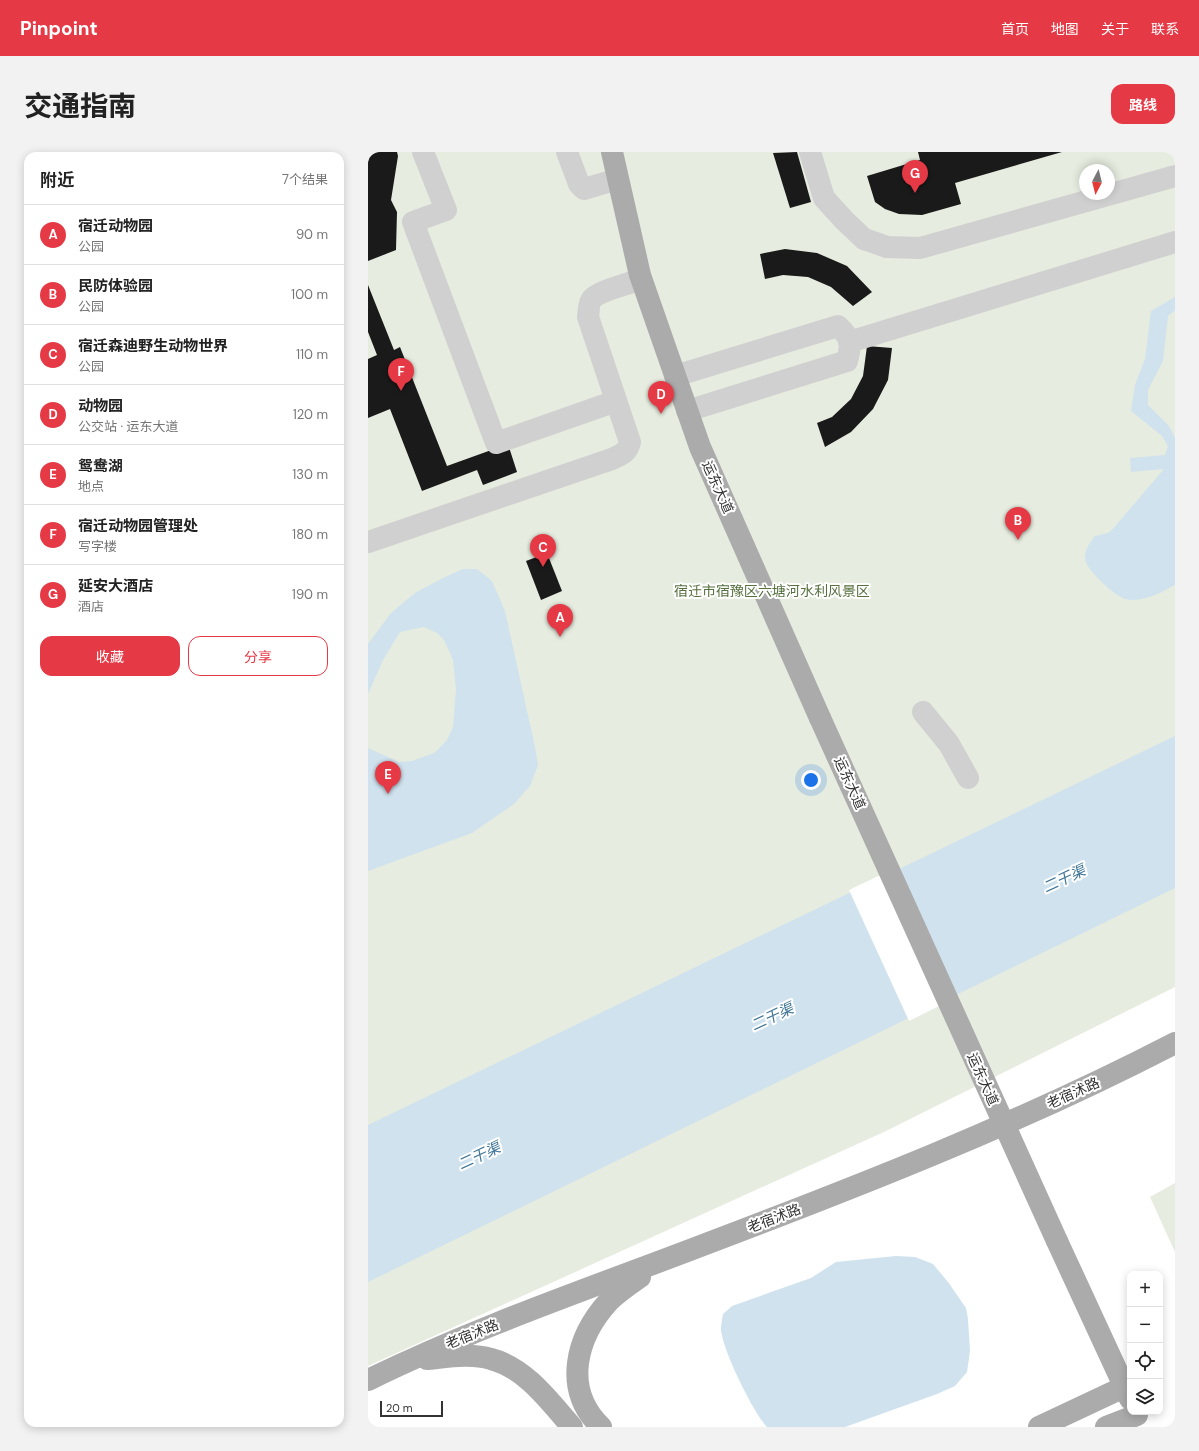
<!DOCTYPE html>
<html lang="zh">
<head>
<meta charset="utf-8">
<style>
	:root { --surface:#fff; --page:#f2f2f2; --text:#222; --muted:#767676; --line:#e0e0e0; --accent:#e63946 }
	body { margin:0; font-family:"DM Sans","Noto Sans SC",sans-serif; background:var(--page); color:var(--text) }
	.controls { position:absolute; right:12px; bottom:12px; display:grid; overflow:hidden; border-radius:8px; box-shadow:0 2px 10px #0003 }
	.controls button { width:36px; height:36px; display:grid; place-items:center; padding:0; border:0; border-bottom:1px solid var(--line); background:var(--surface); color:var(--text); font:20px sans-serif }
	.compass { position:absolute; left:711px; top:12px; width:36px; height:36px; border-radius:50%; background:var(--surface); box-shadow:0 2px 10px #0003; rotate:187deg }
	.scale { position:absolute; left:12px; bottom:10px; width:63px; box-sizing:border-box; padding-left:4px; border:2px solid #333; border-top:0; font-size:11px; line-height:14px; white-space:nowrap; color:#333; -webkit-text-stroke:3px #fff; paint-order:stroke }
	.you { position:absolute; left:443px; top:628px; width:14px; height:14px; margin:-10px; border:3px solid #fff; border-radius:50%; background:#1a73e8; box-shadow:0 0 0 6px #1a73e833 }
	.badge { display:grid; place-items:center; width:26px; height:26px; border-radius:50%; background:var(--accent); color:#fff; font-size:13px; font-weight:700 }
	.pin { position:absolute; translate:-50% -33px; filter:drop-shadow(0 1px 2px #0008) }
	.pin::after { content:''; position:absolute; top:21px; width:14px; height:12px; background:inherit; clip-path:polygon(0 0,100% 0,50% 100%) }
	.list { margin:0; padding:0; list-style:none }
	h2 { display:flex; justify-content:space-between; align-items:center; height:52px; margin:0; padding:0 16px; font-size:17px }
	h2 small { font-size:13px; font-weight:400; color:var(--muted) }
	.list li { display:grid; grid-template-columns:26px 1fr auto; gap:12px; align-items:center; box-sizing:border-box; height:60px; padding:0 16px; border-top:1px solid var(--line) }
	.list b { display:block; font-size:15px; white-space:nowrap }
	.list p { margin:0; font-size:13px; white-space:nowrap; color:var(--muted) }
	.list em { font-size:13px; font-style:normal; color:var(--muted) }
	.actions { display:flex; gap:8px; padding:12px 16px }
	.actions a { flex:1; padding:9px 0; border:1px solid var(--accent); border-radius:12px; text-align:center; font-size:14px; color:var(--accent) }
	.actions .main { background:var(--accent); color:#fff }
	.icon { flex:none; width:22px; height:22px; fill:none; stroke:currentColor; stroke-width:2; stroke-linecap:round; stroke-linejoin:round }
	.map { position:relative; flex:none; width:807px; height:1275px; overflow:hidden; border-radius:12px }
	header { display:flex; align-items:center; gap:24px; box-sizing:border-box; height:56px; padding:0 20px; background:var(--accent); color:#fff }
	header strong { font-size:19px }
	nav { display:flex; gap:22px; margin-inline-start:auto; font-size:14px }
	.intro { display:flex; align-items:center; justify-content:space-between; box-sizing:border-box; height:96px; padding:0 24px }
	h1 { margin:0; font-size:28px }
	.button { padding:10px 18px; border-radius:12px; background:var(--accent); color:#fff; font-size:14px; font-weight:700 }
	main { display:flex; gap:24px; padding:0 24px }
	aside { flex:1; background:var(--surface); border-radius:12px; box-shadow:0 2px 10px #0003 }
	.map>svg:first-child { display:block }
	.green { fill:#e6ecdf; fill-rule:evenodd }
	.water { fill:#cfe2ee }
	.pier { fill:#fff }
	.building { fill:#1a1a1a }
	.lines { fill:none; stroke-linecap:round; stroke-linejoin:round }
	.minor { stroke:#d0d0d0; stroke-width:22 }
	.major { stroke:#ababab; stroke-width:22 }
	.major-bridge { stroke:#ababab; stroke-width:22 }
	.labels { text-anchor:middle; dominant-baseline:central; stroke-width:4; stroke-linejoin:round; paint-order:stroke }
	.street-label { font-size:14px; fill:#333; stroke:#fff }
	.park-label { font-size:14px; fill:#56703f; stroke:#fff }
	.water-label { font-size:15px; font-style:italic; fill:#3f7597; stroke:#fff }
</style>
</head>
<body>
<header>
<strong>Pinpoint</strong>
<nav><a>首页</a><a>地图</a><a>关于</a><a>联系</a></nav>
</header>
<div class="intro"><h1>交通指南</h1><a class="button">路线</a></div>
<main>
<aside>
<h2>附近<small>7个结果</small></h2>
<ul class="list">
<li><span class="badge">A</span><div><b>宿迁动物园</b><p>公园</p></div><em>90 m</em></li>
<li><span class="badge">B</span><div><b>民防体验园</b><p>公园</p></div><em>100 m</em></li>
<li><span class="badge">C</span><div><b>宿迁森迪野生动物世界</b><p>公园</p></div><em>110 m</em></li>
<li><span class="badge">D</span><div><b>动物园</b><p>公交站 · 运东大道</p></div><em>120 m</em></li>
<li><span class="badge">E</span><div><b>鸳鸯湖</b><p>地点</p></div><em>130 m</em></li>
<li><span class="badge">F</span><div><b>宿迁动物园管理处</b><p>写字楼</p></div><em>180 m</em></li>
<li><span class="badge">G</span><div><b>延安大酒店</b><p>酒店</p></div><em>190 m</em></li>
</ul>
<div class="actions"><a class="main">收藏</a><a>分享</a></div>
</aside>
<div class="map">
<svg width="807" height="1275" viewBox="0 0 807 1275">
	<rect width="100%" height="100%" fill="#fff"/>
	<g class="green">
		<path d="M 0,0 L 807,0 L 807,835 L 518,979 L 0,1214 ZM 717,18 L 741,18 L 741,42 L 717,42 Z"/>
		<path d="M 807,1031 L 807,1100 L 782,1045 Z"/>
	</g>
	<g class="water">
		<path d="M 807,145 L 807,158 L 800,164 L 795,209 L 780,238 L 780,253 L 801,274 L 807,286 L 807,433 C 792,441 774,451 757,447 C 747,444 716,416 717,406 C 717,397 722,390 727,384 L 740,381 L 744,378 L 796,317 L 763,320 L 762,306 L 797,303 L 800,294 L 794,284 L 763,259 L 767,233 L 777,207 L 783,159 Z"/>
		<path d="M 95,417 L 109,417 L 124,429 L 137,459 L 167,595 L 170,613 L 162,634 L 146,652 L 104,681 L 0,719 L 0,596 L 31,610 L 44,609 L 66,601 L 79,588 L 85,575 L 88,537 L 85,508 L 76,488 L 69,481 L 56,475 L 32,480 L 15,508 L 0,542 L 0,492 L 23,461 L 47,441 L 75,426 Z"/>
		<path d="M 807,584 L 807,736 L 0,1130 L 0,973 Z"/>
		<path d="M 528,1104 L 547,1105 L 565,1112 L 580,1130 L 598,1156 L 600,1167 L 602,1199 L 599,1220 L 587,1234 L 569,1242 L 477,1275 L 399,1275 C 385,1260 355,1199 353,1178 C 353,1173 354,1167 355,1162 L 364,1154 L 443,1126 L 468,1110 Z"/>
	</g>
	<path class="pier" d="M 525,717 L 585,847 L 541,869 L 481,738 Z"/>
	<g class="building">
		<path d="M 0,0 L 29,0 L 30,4 L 23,48 L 29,60 L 28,98 L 0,109 Z"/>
		<path d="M 429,0 L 443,50 L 422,56 L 405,1 Z"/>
		<path d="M 550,0 L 694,0 L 587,31 L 593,52 L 554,63 L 531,62 L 517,57 L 507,50 L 499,24 L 552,8 Z"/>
		<path d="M 417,97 L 449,101 L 479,114 L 504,140 L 485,154 L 463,135 L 440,125 L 415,123 L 397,127 L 392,102 Z"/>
		<path d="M 0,133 L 26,198 L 32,195 L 79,314 L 140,292 L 149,320 L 115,333 L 109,318 L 54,339 L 22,257 L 0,266 L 0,207 L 9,203 L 0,180 Z"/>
		<path d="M 499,194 L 524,196 L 520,228 L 505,257 L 483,280 L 457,295 L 449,271 L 464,265 L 483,247 L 495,224 Z"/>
		<path d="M 179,401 L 194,439 L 173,448 L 158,409 Z"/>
	</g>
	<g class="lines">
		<g class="minor">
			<path d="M 55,0 L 78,58 L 45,70 L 128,291 L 248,249"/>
			<path d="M 199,0 L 211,32 L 216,37 L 250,27"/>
			<path d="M 442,0 L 456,46 L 476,68 L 496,87 L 519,95 L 552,96 L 807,24"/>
			<path d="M 481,190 L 807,90"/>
			<path d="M 307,224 L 470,174 C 483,186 484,191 479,209 L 319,259"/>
			<path d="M 0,390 L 244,307 C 253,303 260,300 262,290 L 220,165 C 221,160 220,152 224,147 C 232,138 261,132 273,127"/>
			<path d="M 555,560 L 581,592 L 600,626"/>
		</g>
		<g class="major">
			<path d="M 244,0 L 272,123 L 332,295 L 452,566"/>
			<path d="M 689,1089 L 762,1247"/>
			<path d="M 59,1207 C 80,1205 103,1201 123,1207 C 158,1216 182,1250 204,1275"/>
			<path d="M 0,1228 C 104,1177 214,1139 322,1098 C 486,1036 651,972 807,891"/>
			<path d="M 233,1275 C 194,1237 208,1185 241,1149 C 250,1140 262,1132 272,1125"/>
			<path d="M 671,1275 L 756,1235"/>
			<path d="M 738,1275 L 769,1263 L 768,1260"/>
		</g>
		<path class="major-bridge" d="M 452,566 L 689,1089"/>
	</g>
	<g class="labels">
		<g class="street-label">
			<text transform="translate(350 335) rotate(66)">运东大道</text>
			<text transform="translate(482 631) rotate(66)">运东大道</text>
			<text transform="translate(615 927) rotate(66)">运东大道</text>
			<text transform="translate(705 941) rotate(-24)">老宿沭路</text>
			<text transform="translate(406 1066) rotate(-21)">老宿沭路</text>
			<text transform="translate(104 1182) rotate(-22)">老宿沭路</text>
		</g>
		<g class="park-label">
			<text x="404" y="439">宿迁市宿豫区六塘河水利风景区</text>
		</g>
		<g class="water-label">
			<text transform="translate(696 727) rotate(-25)">二干渠</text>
			<text transform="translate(404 865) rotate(-25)">二干渠</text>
			<text transform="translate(111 1004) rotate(-25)">二干渠</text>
		</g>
	</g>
</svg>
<div class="controls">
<button>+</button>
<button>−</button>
<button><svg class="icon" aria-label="locate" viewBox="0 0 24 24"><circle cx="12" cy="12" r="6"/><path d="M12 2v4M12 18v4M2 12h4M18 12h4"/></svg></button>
<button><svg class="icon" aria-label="layers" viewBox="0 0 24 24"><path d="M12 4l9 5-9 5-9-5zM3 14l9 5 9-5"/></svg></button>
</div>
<svg class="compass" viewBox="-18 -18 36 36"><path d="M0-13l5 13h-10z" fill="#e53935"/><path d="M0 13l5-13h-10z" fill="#767676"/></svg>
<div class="scale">20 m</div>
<div class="you"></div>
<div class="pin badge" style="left:192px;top:485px">A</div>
<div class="pin badge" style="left:650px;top:388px">B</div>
<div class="pin badge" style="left:175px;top:415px">C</div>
<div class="pin badge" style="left:293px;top:262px">D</div>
<div class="pin badge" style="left:20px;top:642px">E</div>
<div class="pin badge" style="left:33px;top:239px">F</div>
<div class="pin badge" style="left:547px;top:41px">G</div>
</div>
</main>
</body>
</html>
